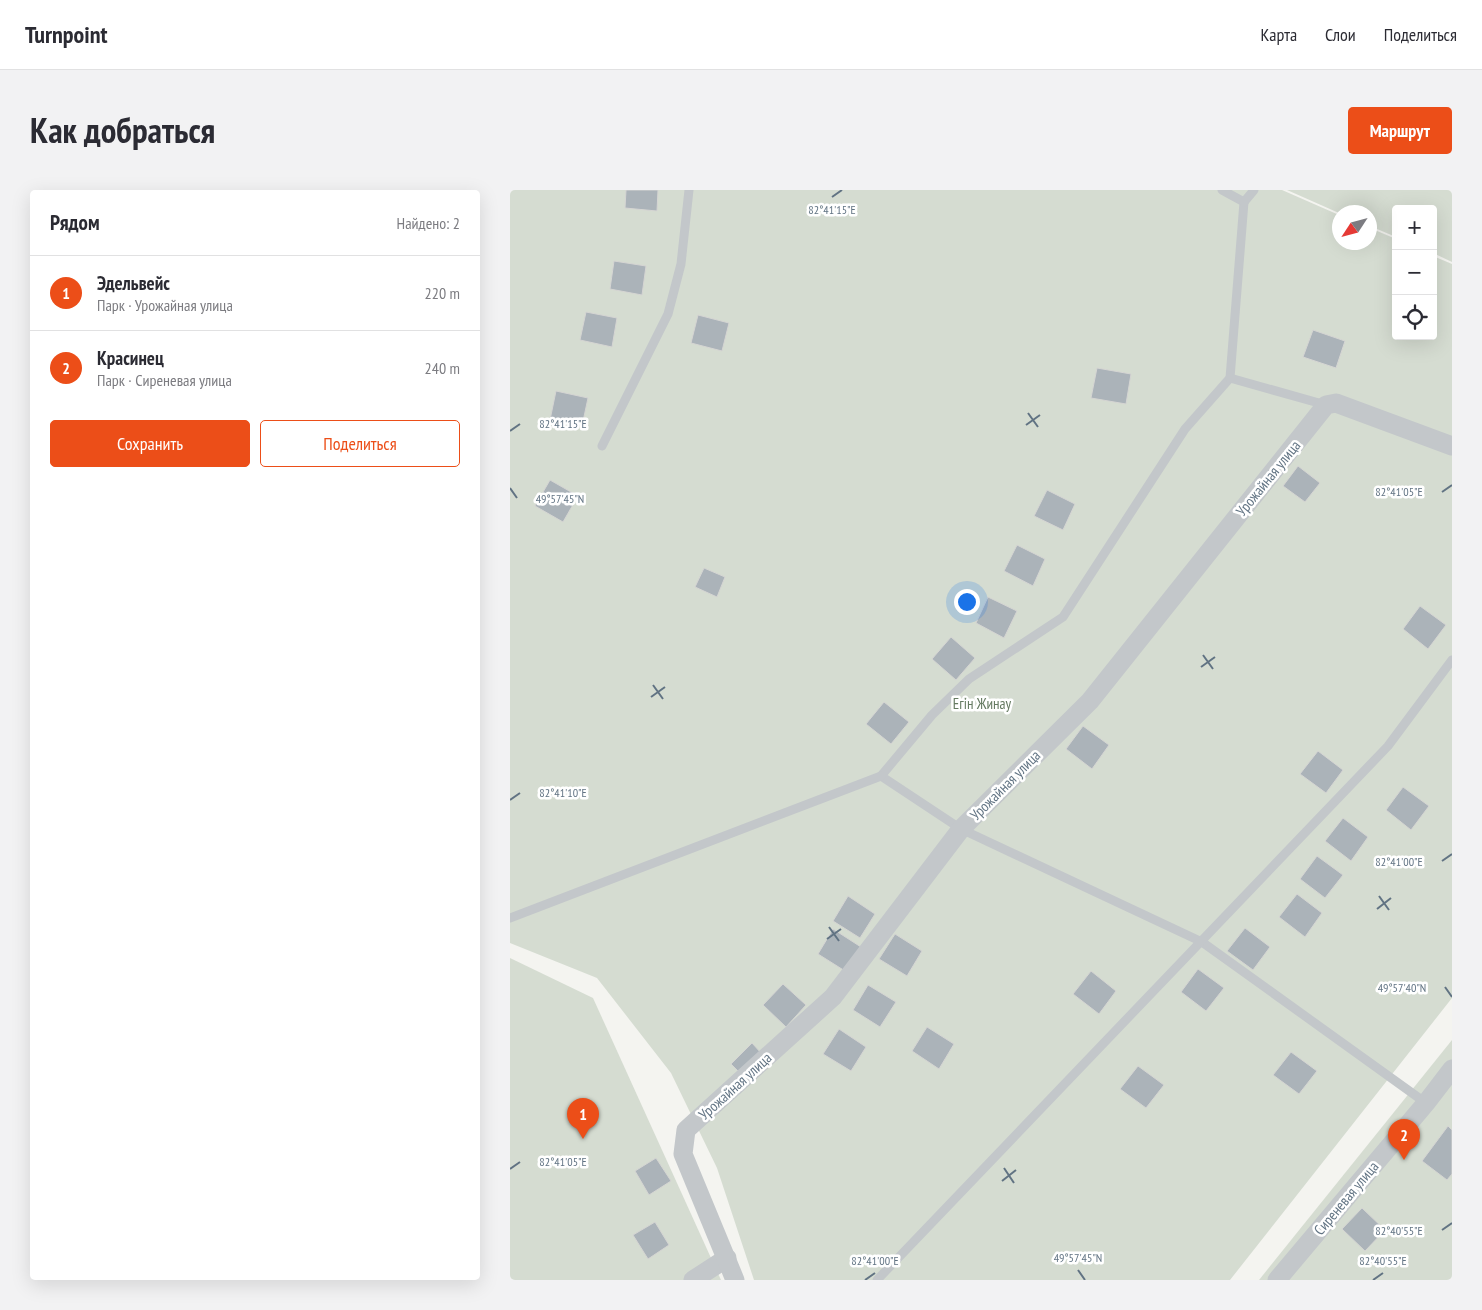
<!DOCTYPE html>
<html lang="ru">
<head>
<meta charset="utf-8">
<style>
	:root { --surface:#fff; --page:#f2f2f3; --text:#2b2b33; --muted:#7c7c81; --line:#e1e1e2; --accent:#ec4e18 }
	body { margin:0; font-family:"PT Sans Narrow",sans-serif; background:var(--page); color:var(--text) }
	.controls { position:absolute; right:15px; top:15px; display:grid; overflow:hidden; border-radius:5px; box-shadow:0 5px 20px #0002 }
	.controls button { width:45px; height:45px; display:grid; place-items:center; padding:0; border:0; border-bottom:1px solid var(--line); background:var(--surface); color:var(--text); font:25px sans-serif }
	.compass { position:absolute; left:822px; top:15px; width:45px; height:45px; border-radius:50%; background:var(--surface); box-shadow:0 5px 20px #0002; rotate:234deg }
	.you { position:absolute; left:456px; top:411px; width:18px; height:18px; margin:-12px; border:4px solid #fff; border-radius:50%; background:#1a73e8; box-shadow:0 0 0 8px #1a73e833 }
	.badge { display:grid; place-items:center; width:32px; height:32px; border-radius:50%; background:var(--accent); color:#fff; font-size:16px; font-weight:700 }
	.pin { position:absolute; translate:-50% -41px; filter:drop-shadow(0 1px 2px #0008) }
	.pin::after { content:''; position:absolute; top:26px; width:18px; height:15px; background:inherit; clip-path:polygon(0 0,100% 0,50% 100%) }
	.list { margin:0; padding:0; list-style:none }
	h2 { display:flex; justify-content:space-between; align-items:center; height:65px; margin:0; padding:0 20px; font-size:21px }
	h2 small { font-size:16px; font-weight:400; color:var(--muted) }
	.list li { display:grid; grid-template-columns:32px 1fr auto; gap:15px; align-items:center; box-sizing:border-box; height:75px; padding:0 20px; border-top:1px solid var(--line) }
	.list b { display:block; font-size:19px; white-space:nowrap }
	.list p { margin:0; font-size:16px; white-space:nowrap; color:var(--muted) }
	.list em { font-size:16px; font-style:normal; color:var(--muted) }
	.actions { display:flex; gap:10px; padding:15px 20px }
	.actions a { flex:1; padding:11px 0; border:1px solid var(--accent); border-radius:5px; text-align:center; font-size:18px; color:var(--accent) }
	.actions .main { background:var(--accent); color:#fff }
	.icon { flex:none; width:28px; height:28px; fill:none; stroke:currentColor; stroke-width:2; stroke-linecap:round; stroke-linejoin:round }
	.map { position:relative; flex:none; width:942px; height:1090px; overflow:hidden; border-radius:5px }
	header { display:flex; align-items:center; gap:30px; box-sizing:border-box; height:70px; padding:0 25px; background:var(--surface); border-bottom:1px solid var(--line) }
	header strong { font-size:24px }
	nav { display:flex; gap:28px; margin-inline-start:auto; font-size:18px }
	.intro { display:flex; align-items:center; justify-content:space-between; box-sizing:border-box; height:120px; padding:0 30px }
	h1 { margin:0; font-size:35px }
	.button { padding:12px 22px; border-radius:5px; background:var(--accent); color:#fff; font-size:18px; font-weight:700 }
	main { display:flex; gap:30px; padding:0 30px }
	aside { flex:1; background:var(--surface); border-radius:5px; box-shadow:0 5px 20px #0002 }
	.map>svg:first-child { display:block }
	.green { fill:#d5dcd1 }
	.building { fill:#abb3b9; stroke:#d5d5d3 }
	.lines { fill:none; stroke-linecap:round; stroke-linejoin:round }
	.lane { stroke:#c3c7ca; stroke-width:9 }
	.street { stroke:#c3c7ca; stroke-width:19 }
	.ticks { fill:none; stroke:#617383; stroke-width:2 }
	.labels { text-anchor:middle; dominant-baseline:central; stroke-width:5; stroke-linejoin:round; paint-order:stroke }
	.street-label { font-size:15px; fill:#617383; stroke:#fff }
	.park-label { font-size:15px; fill:#657a61; stroke:#fff }
	.ticks-label { font-size:12px; text-anchor:middle; fill:#617383; stroke:#fff; stroke-width:5; stroke-linejoin:round; paint-order:stroke }
</style>
</head>
<body>
<header>
<strong>Turnpoint</strong>
<nav><a>Карта</a><a>Слои</a><a>Поделиться</a></nav>
</header>
<div class="intro"><h1>Как добраться</h1><a class="button">Маршрут</a></div>
<main>
<aside>
<h2>Рядом<small>Найдено: 2</small></h2>
<ul class="list">
<li><span class="badge">1</span><div><b>Эдельвейс</b><p>Парк · Урожайная улица</p></div><em>220 m</em></li>
<li><span class="badge">2</span><div><b>Красинец</b><p>Парк · Сиреневая улица</p></div><em>240 m</em></li>
</ul>
<div class="actions"><a class="main">Сохранить</a><a>Поделиться</a></div>
</aside>
<div class="map">
<svg width="942" height="1090" viewBox="0 0 942 1090">
	<rect width="100%" height="100%" fill="#f4f4f0"/>
	<g class="green">
		<path d="M 0,0 L 772,0 L 829,25 L 829,52 L 859,52 L 860,38 L 886,49 L 886,146 L 923,146 L 923,66 L 942,74 L 942,808 L 720,1090 L 244,1090 L 207,978 L 161,883 L 87,788 L 0,753 Z"/>
		<path d="M 777,0 L 942,0 L 942,72 L 923,63 L 923,19 L 886,19 L 886,47 L 860,36 L 859,22 L 829,23 Z"/>
		<path d="M 0,768 L 83,808 L 211,1090 L 0,1090 Z"/>
		<path d="M 942,850 L 942,1090 L 749,1090 Z"/>
	</g>
	<g class="building">
		<path d="M 116,0 L 148,0 L 147,21 L 115,18 Z"/>
		<path d="M 104,71 L 136,76 L 132,105 L 100,99 Z"/>
		<path d="M 76,122 L 107,128 L 102,157 L 70,150 Z"/>
		<path d="M 188,125 L 219,133 L 212,161 L 181,153 Z"/>
		<path d="M 803,140 L 835,151 L 826,178 L 793,167 Z"/>
		<path d="M 587,178 L 621,184 L 616,214 L 581,208 Z"/>
		<path d="M 46,201 L 78,208 L 72,236 L 40,230 Z"/>
		<path d="M 788,276 L 810,293 L 795,312 L 773,296 Z"/>
		<path d="M 40,290 L 68,306 L 53,332 L 25,316 Z"/>
		<path d="M 537,300 L 565,314 L 553,340 L 524,326 Z"/>
		<path d="M 507,355 L 535,369 L 523,396 L 494,381 Z"/>
		<path d="M 194,378 L 215,387 L 207,407 L 185,397 Z"/>
		<path d="M 478,407 L 507,421 L 494,448 L 466,433 Z"/>
		<path d="M 910,416 L 936,435 L 918,459 L 893,439 Z"/>
		<path d="M 441,447 L 465,468 L 446,490 L 422,469 Z"/>
		<path d="M 374,512 L 399,532 L 381,554 L 356,534 Z"/>
		<path d="M 573,536 L 599,555 L 582,579 L 556,559 Z"/>
		<path d="M 808,561 L 833,580 L 816,603 L 790,584 Z"/>
		<path d="M 893,597 L 919,616 L 901,640 L 876,620 Z"/>
		<path d="M 833,628 L 858,647 L 841,671 L 815,651 Z"/>
		<path d="M 807,666 L 833,685 L 815,708 L 790,689 Z"/>
		<path d="M 787,704 L 812,723 L 795,747 L 769,727 Z"/>
		<path d="M 338,706 L 365,724 L 350,748 L 323,731 Z"/>
		<path d="M 735,738 L 760,757 L 743,780 L 717,761 Z"/>
		<path d="M 323,739 L 351,757 L 335,781 L 308,764 Z"/>
		<path d="M 385,744 L 412,761 L 397,786 L 369,769 Z"/>
		<path d="M 688,779 L 714,798 L 696,821 L 671,802 Z"/>
		<path d="M 581,781 L 606,801 L 589,824 L 563,804 Z"/>
		<path d="M 273,794 L 296,815 L 276,837 L 253,815 Z"/>
		<path d="M 358,795 L 386,812 L 370,837 L 343,820 Z"/>
		<path d="M 417,837 L 444,854 L 429,879 L 402,861 Z"/>
		<path d="M 329,839 L 356,857 L 341,881 L 313,864 Z"/>
		<path d="M 242,853 L 252,864 L 231,884 L 221,874 Z"/>
		<path d="M 781,862 L 807,881 L 789,904 L 763,885 Z"/>
		<path d="M 628,876 L 654,895 L 636,918 L 610,899 Z"/>
		<path d="M 938,936 L 942,940 L 942,984 L 937,990 L 912,971 Z"/>
		<path d="M 146,968 L 161,991 L 139,1005 L 125,981 Z"/>
		<path d="M 852,1018 L 875,1040 L 855,1061 L 832,1039 Z"/>
		<path d="M 145,1032 L 159,1055 L 138,1069 L 123,1045 Z"/>
	</g>
	<g class="lines">
		<g class="lane">
			<path d="M 712,0 L 734,12 L 720,188 L 675,239 L 553,427 L 459,489 L 422,525 L 371,586 L 451,639 L 692,752 L 916,913"/>
			<path d="M 734,12 L 744,0"/>
			<path d="M 720,188 L 816,215"/>
			<path d="M 92,256 L 158,124 L 171,74 L 179,0"/>
			<path d="M 0,728 L 371,586"/>
			<path d="M 367,1090 L 878,556 L 942,470"/>
		</g>
		<g class="street">
			<path d="M 183,1090 L 217,1068"/>
			<path d="M 225,1090 L 173,964 L 176,940 L 323,807 L 451,639 L 580,511 L 816,215 L 826,213 L 942,256"/>
			<path d="M 767,1090 L 916,913 L 942,879"/>
		</g>
	</g>
	<path class="ticks" d="M 322,7 L 332,0M 518,223 L 528,237M 516,235 L 530,225M 0,241 L 10,234M 0,298 L 7,308M 932,302 L 942,295M 693,465 L 703,479M 691,477 L 705,467M 143,495 L 153,509M 141,507 L 155,497M 0,610 L 10,603M 932,671 L 942,664M 869,706 L 879,720M 867,719 L 881,708M 319,737 L 329,751M 317,749 L 331,739M 935,797 L 942,807M 494,978 L 504,993M 0,979 L 10,972M 492,991 L 506,980M 932,1040 L 942,1033M 568,1080 L 575,1090M 355,1090 L 365,1083M 863,1090 L 873,1083"/>
	<g class="labels">
		<g class="street-label">
			<text transform="translate(758 288) rotate(-51)">Урожайная улица</text>
			<text transform="translate(495 595) rotate(-45)">Урожайная улица</text>
			<text transform="translate(225 896) rotate(-42)">Урожайная улица</text>
			<text transform="translate(836 1008) rotate(-50)">Сиреневая улица</text>
		</g>
		<g class="park-label">
			<text x="472" y="513">Егін Жинау</text>
		</g>
	</g>
	<g class="ticks-label">
		<text x="322" y="24">82°41'15"E</text>
		<text x="53" y="238">82°41'15"E</text>
		<text x="889" y="306">82°41'05"E</text>
		<text x="50" y="313">49°57'45"N</text>
		<text x="53" y="607">82°41'10"E</text>
		<text x="889" y="676">82°41'00"E</text>
		<text x="892" y="802">49°57'40"N</text>
		<text x="53" y="976">82°41'05"E</text>
		<text x="889" y="1045">82°40'55"E</text>
		<text x="568" y="1072">49°57'45"N</text>
		<text x="365" y="1075">82°41'00"E</text>
		<text x="873" y="1075">82°40'55"E</text>
	</g>
</svg>
<div class="controls">
<button>+</button>
<button>−</button>
<button><svg class="icon" aria-label="locate" viewBox="0 0 24 24"><circle cx="12" cy="12" r="6"/><path d="M12 2v4M12 18v4M2 12h4M18 12h4"/></svg></button>
</div>
<svg class="compass" viewBox="-18 -18 36 36"><path d="M0-13l5 13h-10z" fill="#e53935"/><path d="M0 13l5-13h-10z" fill="#7c7c81"/></svg>
<div class="you"></div>
<div class="pin badge" style="left:73px;top:949px">1</div>
<div class="pin badge" style="left:894px;top:970px">2</div>
</div>
</main>
</body>
</html>
